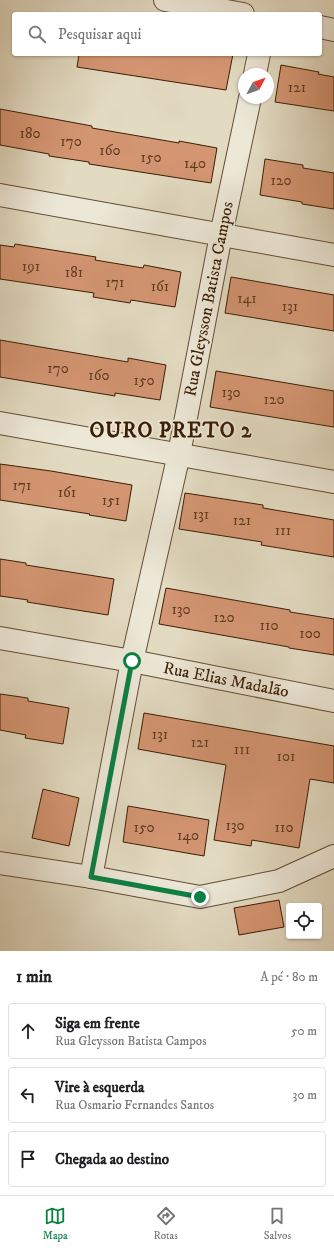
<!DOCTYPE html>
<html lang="pt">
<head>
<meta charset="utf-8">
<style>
	:root { --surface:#fff; --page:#f6f6f6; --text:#202124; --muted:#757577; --line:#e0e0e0; --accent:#0b8043 }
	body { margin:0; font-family:"IM FELL DW Pica",serif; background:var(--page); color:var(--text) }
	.controls { position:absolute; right:12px; bottom:12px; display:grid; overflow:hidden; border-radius:4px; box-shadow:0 1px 3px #0004 }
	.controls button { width:36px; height:36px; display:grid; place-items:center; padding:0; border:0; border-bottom:1px solid var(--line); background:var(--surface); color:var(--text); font:20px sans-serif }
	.compass { position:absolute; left:238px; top:68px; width:36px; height:36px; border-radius:50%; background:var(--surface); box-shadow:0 1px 3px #0004; rotate:49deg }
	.stop { position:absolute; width:12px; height:12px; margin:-9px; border:3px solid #0b8043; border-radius:50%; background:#fff }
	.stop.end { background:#0b8043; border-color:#fff; box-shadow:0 1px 4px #0008 }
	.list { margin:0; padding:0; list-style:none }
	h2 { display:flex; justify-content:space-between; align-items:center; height:52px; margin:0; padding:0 16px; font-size:17px }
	h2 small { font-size:13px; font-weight:400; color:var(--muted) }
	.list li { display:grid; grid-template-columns:26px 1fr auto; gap:12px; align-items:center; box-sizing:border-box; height:56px; margin:0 8px 8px; padding:0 8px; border:1px solid var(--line); border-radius:4px }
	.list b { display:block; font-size:15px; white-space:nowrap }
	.list p { margin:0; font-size:13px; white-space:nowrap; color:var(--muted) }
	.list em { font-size:13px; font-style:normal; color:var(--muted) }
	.icon { flex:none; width:22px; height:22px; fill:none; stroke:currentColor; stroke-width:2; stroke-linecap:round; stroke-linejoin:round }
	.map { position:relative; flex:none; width:334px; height:951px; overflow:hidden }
	.search { position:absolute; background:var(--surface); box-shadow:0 1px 3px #0004; left:12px; right:12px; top:12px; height:44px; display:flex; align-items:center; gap:10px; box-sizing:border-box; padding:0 14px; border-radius:4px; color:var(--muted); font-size:15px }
	.sheet { height:244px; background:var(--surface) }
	nav { display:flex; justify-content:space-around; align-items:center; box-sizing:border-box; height:56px; border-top:1px solid var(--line); background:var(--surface); font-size:11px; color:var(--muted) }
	nav a { display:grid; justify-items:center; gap:2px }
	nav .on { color:var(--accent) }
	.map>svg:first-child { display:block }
	.building { fill:#d49572; stroke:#3b1e05 }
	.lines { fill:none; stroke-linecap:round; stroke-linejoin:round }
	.minor-casing { stroke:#654d34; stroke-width:24 }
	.minor { stroke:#ece7d7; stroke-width:22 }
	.route { stroke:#0b8043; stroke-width:5 }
	.labels { text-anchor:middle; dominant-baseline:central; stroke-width:3.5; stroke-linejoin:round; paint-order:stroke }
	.number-label { font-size:15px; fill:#613c20 }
	.street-label { font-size:17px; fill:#3b1e05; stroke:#ece7d7 }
	.district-label { font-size:21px; font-weight:bold; letter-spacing:1px; fill:#3b1e05; stroke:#ece7d7 }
</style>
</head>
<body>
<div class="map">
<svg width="334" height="951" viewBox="0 0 334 951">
	<rect width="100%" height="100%" fill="#e2dac1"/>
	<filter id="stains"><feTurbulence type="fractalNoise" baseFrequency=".005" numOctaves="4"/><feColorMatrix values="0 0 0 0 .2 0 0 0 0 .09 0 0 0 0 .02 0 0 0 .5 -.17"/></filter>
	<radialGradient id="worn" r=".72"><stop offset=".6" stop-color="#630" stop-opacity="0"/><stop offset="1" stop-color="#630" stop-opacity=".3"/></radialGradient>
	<g class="building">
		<path d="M 79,54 L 233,54 L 226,90 L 77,67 Z"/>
		<path d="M 281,65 L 319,72 L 318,74 L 334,77 L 334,111 L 275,102 Z"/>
		<path d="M 0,109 L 92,126 L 92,128 L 179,143 L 179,141 L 217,148 L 211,183 L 89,164 L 89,162 L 49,156 L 49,154 L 0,145 Z"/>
		<path d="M 265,159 L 303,165 L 303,168 L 334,173 L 334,209 L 302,204 L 302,202 L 260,195 Z"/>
		<path d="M 15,244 L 96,257 L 95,260 L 143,268 L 144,265 L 181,272 L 175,307 L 131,300 L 130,303 L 93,297 L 94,293 L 0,279 L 0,245 L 14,247 Z"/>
		<path d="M 231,277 L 334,295 L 334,331 L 225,313 Z"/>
		<path d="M 0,340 L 128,362 L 128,358 L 166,365 L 160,400 L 115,393 L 115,396 L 0,377 Z"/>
		<path d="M 216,371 L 334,391 L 334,427 L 210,407 Z"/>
		<path d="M 0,464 L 51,471 L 132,485 L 126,521 L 89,515 L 90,514 L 0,500 Z"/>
		<path d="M 185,493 L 263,505 L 263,508 L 334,520 L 334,557 L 261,545 L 262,542 L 179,529 Z"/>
		<path d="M 0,559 L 26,563 L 26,565 L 114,579 L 108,615 L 27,602 L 28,600 L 0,596 Z"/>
		<path d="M 166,588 L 290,610 L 290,612 L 334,619 L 334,655 L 289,648 L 289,647 L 159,624 Z"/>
		<path d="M 0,694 L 28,698 L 28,701 L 69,708 L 63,744 L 25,738 L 26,735 L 0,730 Z"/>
		<path d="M 144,713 L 334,746 L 334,783 L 310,779 L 299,848 L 252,840 L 251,846 L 214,840 L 226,765 L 138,749 Z"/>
		<path d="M 43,789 L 79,798 L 69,846 L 32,838 Z"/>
		<path d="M 128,806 L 209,820 L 204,856 L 123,842 Z"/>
		<path d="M 279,900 L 284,927 L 239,935 L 234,908 Z"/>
	</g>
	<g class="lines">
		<defs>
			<g id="minor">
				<path d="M 165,0 L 243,14"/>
				<path d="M 320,27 L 334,30"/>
				<path d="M 255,74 L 259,54"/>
				<path d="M 0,195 L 334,255"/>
				<path d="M 0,423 L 334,482"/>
				<path d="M 0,638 L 132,661 L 334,701"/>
				<path d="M 0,863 L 91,877 L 200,897 L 279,881 L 334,856"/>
				<path d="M 91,877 L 132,661 L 179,454 L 221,235 L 250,98"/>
			</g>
		</defs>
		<use href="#minor" class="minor-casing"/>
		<use href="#minor" class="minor"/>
	</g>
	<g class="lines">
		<path class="route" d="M 132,661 L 91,877 L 200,897"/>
	</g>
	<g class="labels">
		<g class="number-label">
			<text x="297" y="87">121</text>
			<text x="30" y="133">180</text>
			<text x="71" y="141">170</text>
			<text x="110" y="150">160</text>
			<text x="151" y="157">150</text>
			<text x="195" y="163">140</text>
			<text x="281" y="180">120</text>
			<text x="31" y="266">191</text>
			<text x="74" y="272">181</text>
			<text x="115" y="282">171</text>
			<text x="160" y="286">161</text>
			<text x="247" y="298">141</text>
			<text x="290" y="306">131</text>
			<text x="58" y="368">170</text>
			<text x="99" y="375">160</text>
			<text x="144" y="380">150</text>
			<text x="231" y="392">130</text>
			<text x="274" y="399">120</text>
			<text x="22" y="485">171</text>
			<text x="67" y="492">161</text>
			<text x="111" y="500">151</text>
			<text x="201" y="514">131</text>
			<text x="242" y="520">121</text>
			<text x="283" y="530">111</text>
			<text x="181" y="609">130</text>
			<text x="224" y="617">120</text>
			<text x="269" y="625">110</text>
			<text x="310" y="633">100</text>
			<text x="160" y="734">131</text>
			<text x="200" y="742">121</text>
			<text x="242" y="749">111</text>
			<text x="286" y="756">101</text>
			<text x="235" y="825">130</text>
			<text x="144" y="827">150</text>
			<text x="284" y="827">110</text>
			<text x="188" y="835">140</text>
		</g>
		<g class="street-label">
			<text transform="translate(209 299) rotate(-79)">Rua Gleysson Batista Campos</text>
			<text transform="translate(226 680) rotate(11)">Rua Elias Madalão</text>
		</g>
		<g class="district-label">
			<text x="171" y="431">OURO PRETO 2</text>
		</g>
	</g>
	<rect width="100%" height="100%" filter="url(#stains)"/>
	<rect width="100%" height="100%" fill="url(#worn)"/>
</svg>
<div class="controls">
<button><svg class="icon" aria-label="locate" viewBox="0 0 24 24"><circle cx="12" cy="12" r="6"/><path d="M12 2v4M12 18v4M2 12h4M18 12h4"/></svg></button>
</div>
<svg class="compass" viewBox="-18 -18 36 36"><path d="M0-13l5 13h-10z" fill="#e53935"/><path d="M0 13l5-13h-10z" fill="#757577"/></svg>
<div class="stop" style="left:132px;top:661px"></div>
<div class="stop end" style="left:200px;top:897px"></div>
<div class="search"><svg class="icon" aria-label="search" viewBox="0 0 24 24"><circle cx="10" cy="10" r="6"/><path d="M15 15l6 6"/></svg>Pesquisar aqui</div>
</div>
<section class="sheet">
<h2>1 min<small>A pé · 80 m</small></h2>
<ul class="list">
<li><svg class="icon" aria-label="ahead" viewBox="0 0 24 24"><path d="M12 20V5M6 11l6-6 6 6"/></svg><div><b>Siga em frente</b><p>Rua Gleysson Batista Campos</p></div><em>50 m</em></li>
<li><svg class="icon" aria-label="left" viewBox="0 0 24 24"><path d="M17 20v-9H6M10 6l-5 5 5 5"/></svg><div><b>Vire à esquerda</b><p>Rua Osmario Fernandes Santos</p></div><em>30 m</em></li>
<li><svg class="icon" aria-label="arrive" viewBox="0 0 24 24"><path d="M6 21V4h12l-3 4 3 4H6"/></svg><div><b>Chegada ao destino</b></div></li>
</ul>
</section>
<nav>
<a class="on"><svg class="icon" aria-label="map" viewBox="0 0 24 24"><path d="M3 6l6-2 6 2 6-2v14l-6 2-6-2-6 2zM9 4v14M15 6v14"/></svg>Mapa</a>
<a><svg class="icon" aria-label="directions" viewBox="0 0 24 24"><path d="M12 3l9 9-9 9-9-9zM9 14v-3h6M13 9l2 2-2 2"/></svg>Rotas</a>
<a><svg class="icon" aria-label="saved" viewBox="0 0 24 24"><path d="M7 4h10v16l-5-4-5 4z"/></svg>Salvos</a>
</nav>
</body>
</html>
